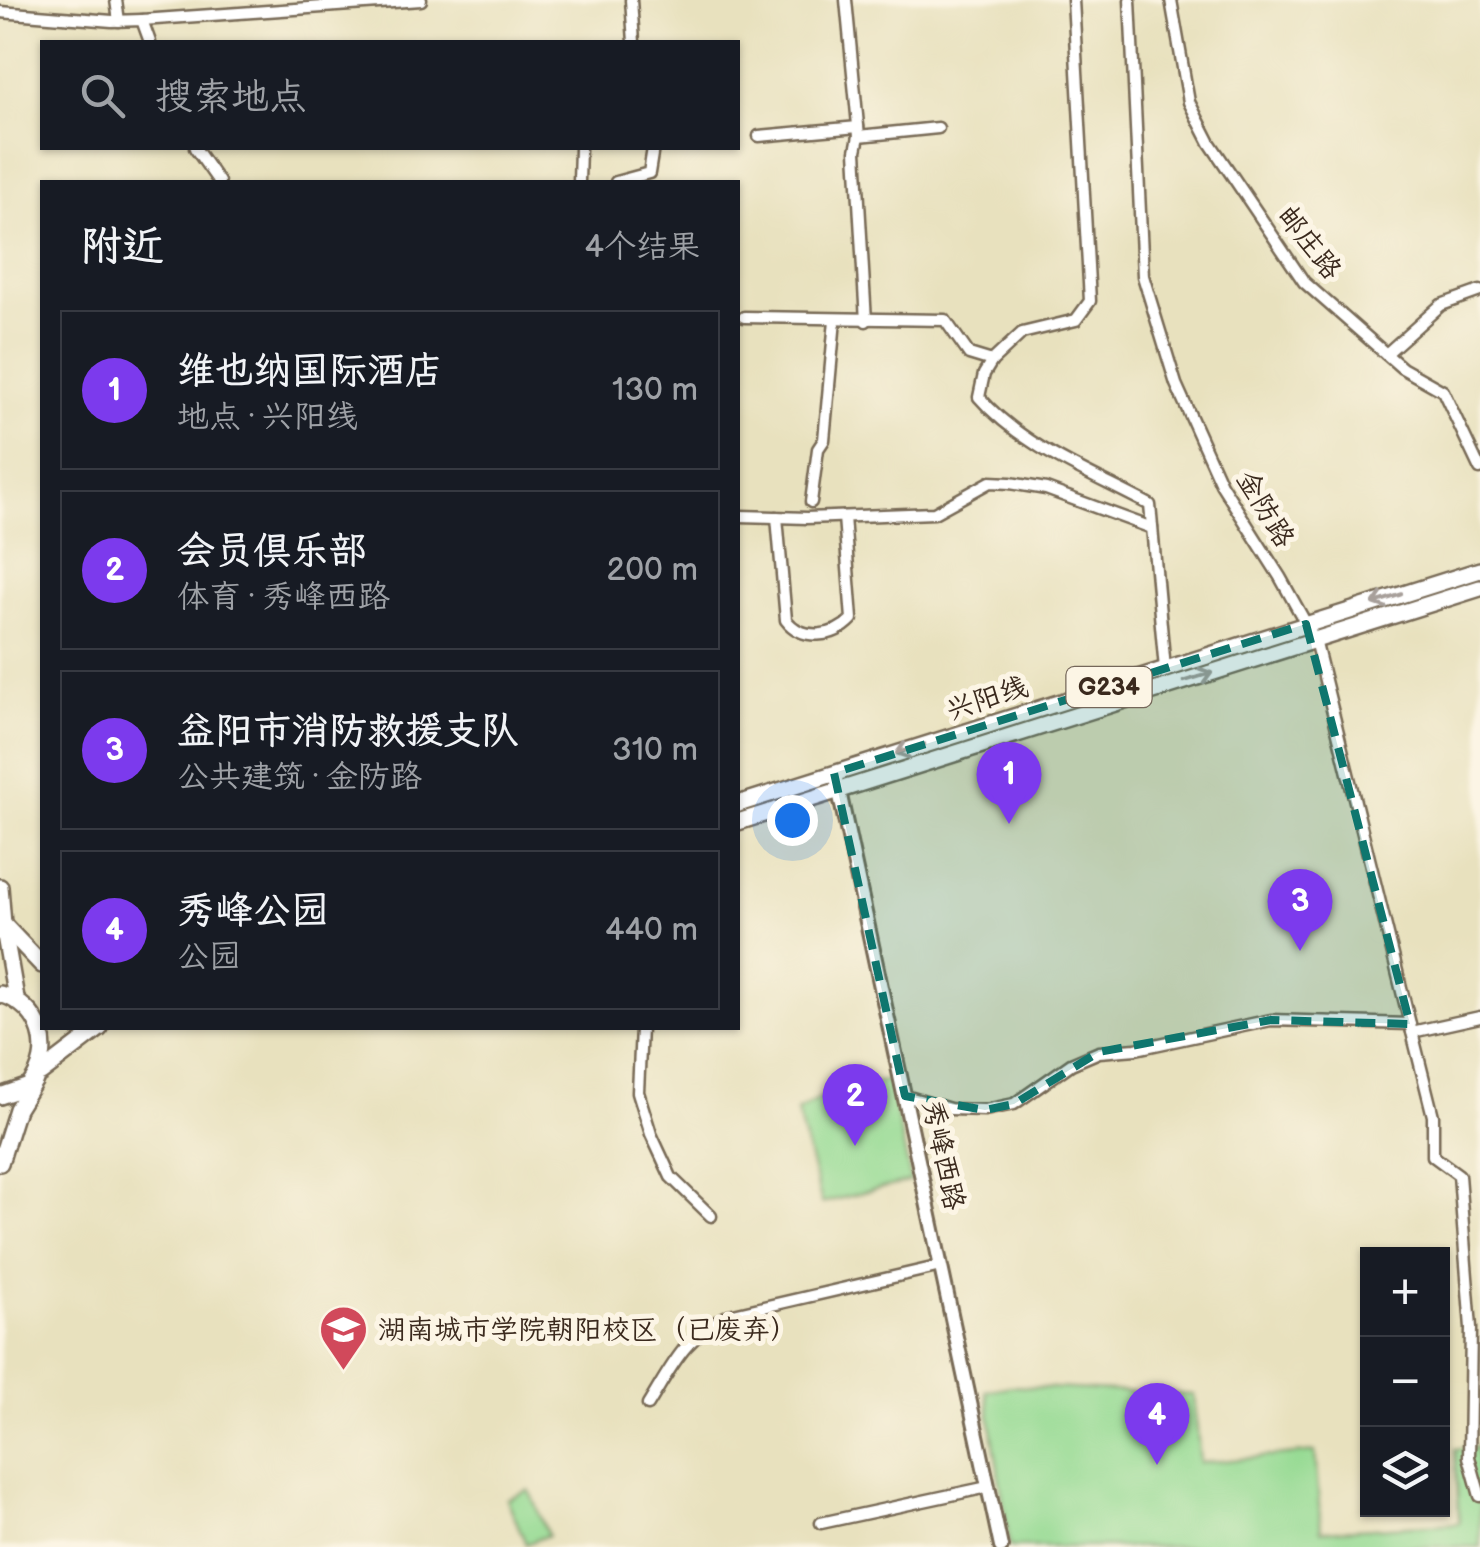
<!DOCTYPE html>
<html lang="zh">
<head>
<meta charset="utf-8">
<style>
	:root { --surface:#171b24; --page:#242831; --text:#f1f3f6; --muted:#9ea1a6; --line:#363941; --accent:#7c3aed }
	body { margin:0; font-family:"Balsamiq Sans","LXGW WenKai TC",sans-serif; background:var(--page); color:var(--text) }
	.controls { position:absolute; right:30px; bottom:30px; display:grid; overflow:hidden; border-radius:0px; box-shadow:0 2px 8px #0004 }
	.controls button { width:90px; height:90px; display:grid; place-items:center; padding:0; border:0; border-bottom:2px solid var(--line); background:var(--surface); color:var(--text); font:50px sans-serif }
	.you { position:absolute; left:792px; top:820px; width:35px; height:35px; margin:-25px; border:8px solid #fff; border-radius:50%; background:#1a73e8; box-shadow:0 0 0 15px #1a73e833 }
	.badge { display:grid; place-items:center; width:65px; height:65px; border-radius:50%; background:var(--accent); color:#fff; font-size:32px; font-weight:700 }
	.pin { position:absolute; translate:-50% -82px; filter:drop-shadow(0 2px 5px #0008) }
	.pin::after { content:''; position:absolute; top:52px; width:35px; height:30px; background:inherit; clip-path:polygon(0 0,100% 0,50% 100%) }
	.list { margin:0; padding:0; list-style:none }
	h2 { display:flex; justify-content:space-between; align-items:center; height:130px; margin:0; padding:0 40px; font-size:42px }
	h2 small { font-size:32px; font-weight:400; color:var(--muted) }
	.list li { display:grid; grid-template-columns:65px 1fr auto; gap:30px; align-items:center; box-sizing:border-box; height:160px; margin:0 20px 20px; padding:0 20px; border:2px solid var(--line); border-radius:0px }
	.list b { display:block; font-size:38px; white-space:nowrap }
	.list p { margin:0; font-size:32px; white-space:nowrap; color:var(--muted) }
	.list em { font-size:32px; font-style:normal; color:var(--muted) }
	.icon { flex:none; width:55px; height:55px; fill:none; stroke:currentColor; stroke-width:2; stroke-linecap:round; stroke-linejoin:round }
	.map { position:relative; flex:none; width:1480px; height:1547px; overflow:hidden }
	.search { position:absolute; background:var(--surface); box-shadow:0 2px 8px #0004; left:40px; top:40px; width:700px; height:110px; display:flex; align-items:center; gap:25px; box-sizing:border-box; padding:0 35px; border-radius:0px; color:var(--muted); font-size:38px }
	.panel { position:absolute; background:var(--surface); box-shadow:0 2px 8px #0004; left:40px; top:180px; width:700px; height:850px; border-radius:0px }
	.map>svg:first-child { display:block }
	.green { fill:#95da93; stroke:#688258; stroke-width:2.5 }
	.lines { fill:none; stroke-linecap:round; stroke-linejoin:round }
	.minor-casing { stroke:#786a56; stroke-width:15 }
	.tertiary-casing { stroke:#786a56; stroke-width:18 }
	.primary-casing { stroke:#786a56; stroke-width:20 }
	.trunk-casing { stroke:#786a56; stroke-width:20 }
	.minor { stroke:#fff; stroke-width:10 }
	.tertiary { stroke:#fff; stroke-width:12 }
	.primary { stroke:#fff; stroke-width:15 }
	.trunk { stroke:#fff; stroke-width:15 }
	.oneway { stroke:#a79f9a }
	.marked { fill:#0f766e; fill-opacity:0.2; stroke:#0f766e; stroke-width:8; stroke-dasharray:20 12; stroke-linejoin:round }
	.labels { text-anchor:middle; dominant-baseline:central; stroke-width:10; stroke-linejoin:round; paint-order:stroke }
	.shield { fill:#fcf5e5; stroke:#75675a; stroke-width:2.5 }
	.shield-label { font-size:25px; font-weight:bold; fill:#3b2a1e }
	.street-label { font-size:28px; fill:#3b2a1e; stroke:#fcf5e5 }
	.poi-label { font-size:28px; fill:#3b2a1e; stroke:#fcf5e5; text-anchor:start }
</style>
</head>
<body>
<div class="map">
<svg width="1480" height="1547" viewBox="0 0 1480 1547">
	<rect width="100%" height="100%" fill="#fcf5e5"/>
	<filter id="ink" filterUnits="userSpaceOnUse"><feTurbulence type="fractalNoise" baseFrequency=".01" numOctaves="2"/><feDisplacementMap in="SourceGraphic" scale="20" xChannelSelector="R" yChannelSelector="G"/><feConvolveMatrix kernelMatrix="1 2 1 2 8 2 1 2 1" color-interpolation-filters="sRGB"/></filter>
	<filter id="wash" filterUnits="userSpaceOnUse"><feTurbulence type="fractalNoise" baseFrequency=".0048" numOctaves="4" result="noise"/><feDisplacementMap in="SourceGraphic" scale="40" xChannelSelector="R" yChannelSelector="G"/><feGaussianBlur stdDeviation="2.25" result="paint"/><feColorMatrix in="noise" values="0 0 0 0 0 0 0 0 0 0 0 0 0 0 0 0 0 1.4 0 .05"/><feComposite in="paint" operator="in"/></filter>
	<g filter="url(#wash)">
		<rect width="100%" height="100%" fill="#e8e1be"/>
		<g class="green">
			<path d="M 889,1080 L 911,1181 L 822,1203 L 797,1111 L 830,1093 Z"/>
			<path d="M 1011,1386 L 1194,1395 L 1200,1463 L 1315,1452 L 1321,1531 L 1459,1523 L 1455,1449 L 1476,1446 L 1480,1467 L 1480,1547 L 1010,1547 L 986,1391 Z"/>
			<path d="M 529,1490 L 548,1535 L 526,1544 L 507,1499 Z"/>
		</g>
	</g>
	<g filter="url(#ink)">
		<g class="lines">
			<defs>
				<g id="minor">
					<path d="M 116,0 L 119,21"/>
					<path d="M 631,0 L 634,42"/>
					<path d="M 846,0 L 859,136 L 856,151 L 866,321"/>
					<path d="M 1073,0 L 1090,301 L 1076,320 L 1022,333 L 992,361 L 984,374 L 979,397 C 1022,447 1092,474 1150,505 L 1165,669"/>
					<path d="M 1130,0 L 1143,276 L 1176,384 L 1221,484 L 1280,577 L 1315,640 L 1412,1032"/>
					<path d="M 1171,0 L 1189,102 L 1210,143 L 1304,282 L 1402,368 L 1443,391 L 1480,469"/>
					<path d="M 0,12 L 112,21 L 142,20 L 150,42"/>
					<path d="M 142,20 L 421,0"/>
					<path d="M 759,136 L 858,127"/>
					<path d="M 859,136 L 938,128"/>
					<path d="M 195,148 L 219,182"/>
					<path d="M 579,182 L 580,148"/>
					<path d="M 616,182 L 649,173 L 653,148"/>
					<path d="M 744,317 L 945,320 L 969,354 L 992,361"/>
					<path d="M 1386,354 L 1441,305 L 1480,291"/>
					<path d="M 811,502 L 818,449 L 824,440 L 835,320"/>
					<path d="M 740,516 L 807,518 L 934,513 L 990,482 L 1010,483 L 1046,489 L 1152,528"/>
					<path d="M 777,517 L 786,620 C 802,641 834,638 852,619 L 844,517"/>
					<path d="M 1480,1017 L 1412,1032 L 1433,1116 L 1433,1156 L 1459,1175 L 1471,1328 L 1469,1457 L 1480,1496"/>
					<path d="M 641,1028 L 638,1092 L 651,1134 L 671,1177 L 711,1216"/>
					<path d="M 905,1096 L 950,1109 L 985,1110 L 1014,1104 L 1071,1064 L 1099,1052 L 1136,1049 L 1271,1020 L 1410,1024"/>
					<path d="M 648,1405 C 674,1363 683,1338 729,1315 L 941,1266"/>
					<path d="M 821,1523 L 988,1487"/>
				</g>
				<path id="tertiary" d="M 837,782 L 1001,1547"/>
				<g id="primary">
					<path d="M 0,887 L 3,924 L 16,998"/>
					<path d="M 0,1163 L 17,1109 L 35,1080"/>
				</g>
				<g id="trunk">
					<path d="M 738,804 L 1480,570"/>
					<path d="M 738,822 L 1480,588"/>
					<path d="M 3,924 L 42,965"/>
					<path d="M 0,994 C 42,1006 56,1052 29,1086 L 0,1096"/>
					<path d="M 41,1073 L 100,1028"/>
				</g>
			</defs>
			<use href="#minor" class="minor-casing"/>
			<use href="#tertiary" class="tertiary-casing"/>
			<use href="#primary" class="primary-casing"/>
			<use href="#trunk" class="trunk-casing"/>
			<use href="#minor" class="minor"/>
			<use href="#tertiary" class="tertiary"/>
			<use href="#primary" class="primary"/>
			<use href="#trunk" class="trunk"/>
		</g>
		<defs><path id="oneway-shaft" d="M-6 0H5M1.5-3L5.5 0L1.5 3" fill="none" stroke-width="1.6" stroke-linecap="round" stroke-linejoin="round" transform="scale(2.5)"/></defs>
		<g class="oneway">
			<use href="#oneway-shaft" transform="translate(1387 599) rotate(162)"/>
			<use href="#oneway-shaft" transform="translate(1198 677) rotate(-17)"/>
			<use href="#oneway-shaft" transform="translate(910 749) rotate(162)"/>
		</g>
	</g>
	<path class="marked" d="M 1306,624 L 1410,1024 L 1271,1020 L 1099,1052 L 1014,1104 L 985,1110 L 905,1096 L 834,773 Z"/>
	<defs>
		<symbol id="school-pin" viewBox="-11 -11 22 30"><path d="M0 17L-7.5 6A9.5 9.5 0 1 1 7.5 6Z" fill="#d1495b" stroke="#fcf5e5"/><path d="M0-5L7-2L0 1L-7-2ZM-4 1L0 2.5L4 1V4Q0 6-4 4Z" fill="#fff"/></symbol>
	</defs>
	<g fill-rule="evenodd">
		<use href="#school-pin" x="316" y="1302" width="55" height="75"/>
	</g>
	<g class="labels">
		<rect class="shield" x="1066.5" y="667" width="85" height="40" rx="8"/>
		<g class="shield-label">
			<text x="1109" y="687">G234</text>
		</g>
		<g class="street-label">
			<text transform="translate(1309 243) rotate(52)">邮庄路</text>
			<text transform="translate(1265 509) rotate(59)">金防路</text>
			<text transform="translate(987 699) rotate(-18)">兴阳线</text>
			<text transform="translate(943 1155) rotate(78)">秀峰西路</text>
		</g>
		<g class="poi-label">
			<text x="378" y="1330">湖南城市学院朝阳校区（已废弃）</text>
		</g>
	</g>
</svg>
<div class="controls">
<button>+</button>
<button>−</button>
<button><svg class="icon" aria-label="layers" viewBox="0 0 24 24"><path d="M12 4l9 5-9 5-9-5zM3 14l9 5 9-5"/></svg></button>
</div>
<div class="you"></div>
<div class="pin badge" style="left:1009px;top:824px">1</div>
<div class="pin badge" style="left:855px;top:1146px">2</div>
<div class="pin badge" style="left:1300px;top:951px">3</div>
<div class="pin badge" style="left:1157px;top:1465px">4</div>
<div class="search"><svg class="icon" aria-label="search" viewBox="0 0 24 24"><circle cx="10" cy="10" r="6"/><path d="M15 15l6 6"/></svg>搜索地点</div>
<section class="panel">
<h2>附近<small>4个结果</small></h2>
<ul class="list">
<li><span class="badge">1</span><div><b>维也纳国际酒店</b><p>地点 · 兴阳线</p></div><em>130 m</em></li>
<li><span class="badge">2</span><div><b>会员俱乐部</b><p>体育 · 秀峰西路</p></div><em>200 m</em></li>
<li><span class="badge">3</span><div><b>益阳市消防救援支队</b><p>公共建筑 · 金防路</p></div><em>310 m</em></li>
<li><span class="badge">4</span><div><b>秀峰公园</b><p>公园</p></div><em>440 m</em></li>
</ul>
</section>
</div>
</body>
</html>
